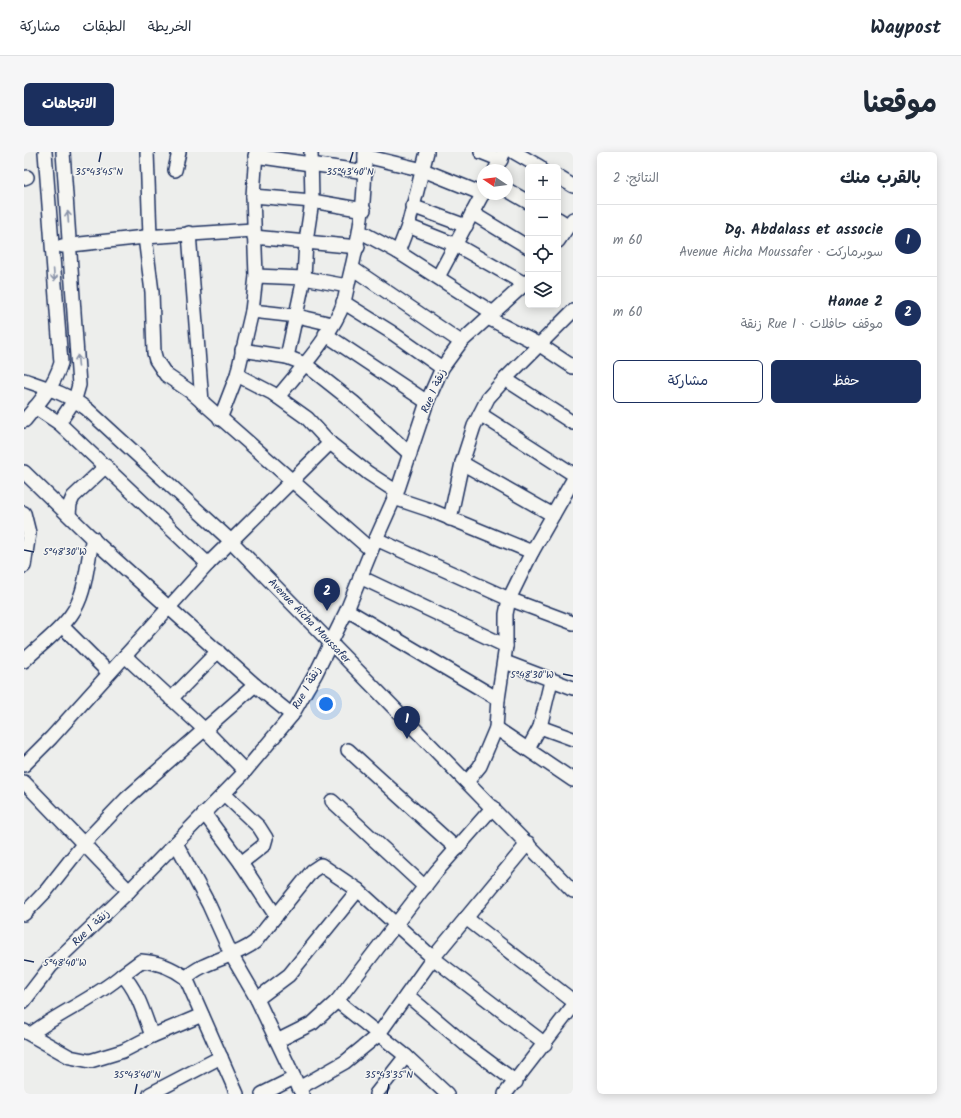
<!DOCTYPE html>
<html lang="ar">
<head>
<meta charset="utf-8">
<style>
	:root { --surface:#fff; --page:#f6f6f7; --text:#1f2937; --muted:#747a83; --line:#e0e1e3; --accent:#1b2f5e }
	body { margin:0; font-family:Kalam,"Playpen Sans Arabic",sans-serif; background:var(--page); color:var(--text); direction:rtl }
	.controls { position:absolute; right:12px; top:12px; display:grid; overflow:hidden; border-radius:6px; box-shadow:0 2px 10px #0003 }
	.controls button { width:36px; height:36px; display:grid; place-items:center; padding:0; border:0; border-bottom:1px solid var(--line); background:var(--surface); color:var(--text); font:20px sans-serif }
	.compass { position:absolute; left:453px; top:12px; width:36px; height:36px; border-radius:50%; background:var(--surface); box-shadow:0 2px 10px #0003; rotate:283deg }
	.you { position:absolute; left:302px; top:552px; width:14px; height:14px; margin:-10px; border:3px solid #fff; border-radius:50%; background:#1a73e8; box-shadow:0 0 0 6px #1a73e833 }
	.badge { display:grid; place-items:center; width:26px; height:26px; border-radius:50%; background:var(--accent); color:#fff; font-size:13px; font-weight:700 }
	.pin { position:absolute; translate:-50% -33px; filter:drop-shadow(0 1px 2px #0008) }
	.pin::after { content:''; position:absolute; top:21px; width:14px; height:12px; background:inherit; clip-path:polygon(0 0,100% 0,50% 100%) }
	.list { margin:0; padding:0; list-style:none }
	h2 { display:flex; justify-content:space-between; align-items:center; height:52px; margin:0; padding:0 16px; font-size:17px }
	h2 small { font-size:13px; font-weight:400; color:var(--muted) }
	.list li { display:grid; grid-template-columns:26px 1fr auto; gap:12px; align-items:center; box-sizing:border-box; height:72px; padding:0 16px; border-top:1px solid var(--line) }
	.list b { display:block; font-size:15px; white-space:nowrap }
	.list p { margin:0; font-size:13px; white-space:nowrap; color:var(--muted) }
	.list em { font-size:13px; font-style:normal; color:var(--muted) }
	.actions { display:flex; gap:8px; padding:12px 16px }
	.actions a { flex:1; padding:9px 0; border:1px solid var(--accent); border-radius:6px; text-align:center; font-size:14px; color:var(--accent) }
	.actions .main { background:var(--accent); color:#fff }
	.icon { flex:none; width:22px; height:22px; fill:none; stroke:currentColor; stroke-width:2; stroke-linecap:round; stroke-linejoin:round }
	.map { position:relative; flex:none; width:549px; height:942px; overflow:hidden; direction:ltr; border-radius:6px }
	header { display:flex; align-items:center; gap:24px; box-sizing:border-box; height:56px; padding:0 20px; background:var(--surface); border-bottom:1px solid var(--line) }
	header strong { font-size:19px }
	nav { display:flex; gap:22px; margin-inline-start:auto; font-size:14px }
	.intro { display:flex; align-items:center; justify-content:space-between; box-sizing:border-box; height:96px; padding:0 24px }
	h1 { margin:0; font-size:28px }
	.button { padding:10px 18px; border-radius:6px; background:var(--accent); color:#fff; font-size:14px; font-weight:700 }
	main { display:flex; gap:24px; padding:0 24px }
	aside { flex:1; background:var(--surface); border-radius:6px; box-shadow:0 2px 10px #0003 }
	.map>svg:first-child { display:block }
	.lines { fill:none; stroke-linecap:round; stroke-linejoin:round }
	.minor-casing { stroke:#1b2f5e; stroke-width:16 }
	.minor { stroke:#f6f6f2; stroke-width:13 }
	.oneway { stroke:#8892a8 }
	.ticks { fill:none; stroke:#1b2f5e; stroke-width:1.5 }
	.labels { text-anchor:middle; dominant-baseline:central; stroke-width:3; stroke-linejoin:round; paint-order:stroke }
	.street-label { font-size:11px; fill:#1b2f5e; stroke:#f6f6f2 }
	.ticks-label { font-size:10px; text-anchor:middle; fill:#1b2f5e; stroke:#f6f6f2; stroke-width:3; stroke-linejoin:round; paint-order:stroke }
</style>
</head>
<body>
<header>
<strong>Waypost</strong>
<nav><a>الخريطة</a><a>الطبقات</a><a>مشاركة</a></nav>
</header>
<div class="intro"><h1>موقعنا</h1><a class="button">الاتجاهات</a></div>
<main>
<aside>
<h2>بالقرب منك<small>النتائج: 2</small></h2>
<ul class="list">
<li><span class="badge">1</span><div><b>Dg. Abdalass et associe</b><p>سوبرماركت · Avenue Aicha Moussafer</p></div><em>60 m</em></li>
<li><span class="badge">2</span><div><b>Hanae 2</b><p>موقف حافلات · Rue 1 زنقة</p></div><em>60 m</em></li>
</ul>
<div class="actions"><a class="main">حفظ</a><a>مشاركة</a></div>
</aside>
<div class="map">
<svg width="549" height="942" viewBox="0 0 549 942">
	<rect width="100%" height="100%" fill="#edeeec"/>
	<filter id="ink" filterUnits="userSpaceOnUse"><feTurbulence type="fractalNoise" baseFrequency=".025" numOctaves="2"/><feDisplacementMap in="SourceGraphic" scale="8" xChannelSelector="R" yChannelSelector="G"/><feConvolveMatrix kernelMatrix="1 2 1 2 8 2 1 2 1" color-interpolation-filters="sRGB"/></filter>
	<g filter="url(#ink)">
		<g class="lines">
			<defs>
				<g id="minor">
					<path d="M 123,0 L 126,85"/>
					<path d="M 457,0 L 477,8"/>
					<path d="M 490,0 L 516,15"/>
					<path d="M 231,4 L 342,20"/>
					<path d="M 341,4 L 399,18 L 459,42"/>
					<path d="M 151,18 L 155,0"/>
					<path d="M 471,18 L 480,0"/>
					<path d="M 534,25 L 549,34"/>
					<path d="M 0,26 L 3,25"/>
					<path d="M 483,38 L 504,50"/>
					<path d="M 229,44 L 288,49 L 340,58"/>
					<path d="M 388,54 L 442,74"/>
					<path d="M 448,61 L 504,95"/>
					<path d="M 534,67 L 545,74"/>
					<path d="M 384,74 L 432,93 L 501,132"/>
					<path d="M 337,80 L 374,100 L 469,161"/>
					<path d="M 165,81 L 178,250"/>
					<path d="M 121,85 L 128,140 L 130,201 L 132,208 L 142,223 L 167,240 L 347,398"/>
					<path d="M 230,85 L 334,95"/>
					<path d="M 534,89 L 549,67"/>
					<path d="M 38,94 L 121,85 L 229,78"/>
					<path d="M 374,100 L 384,74 L 403,0"/>
					<path d="M 328,116 L 437,190"/>
					<path d="M 232,124 L 280,126 L 323,134"/>
					<path d="M 414,125 L 459,41"/>
					<path d="M 319,150 L 367,180 L 418,216"/>
					<path d="M 228,159 L 273,164 L 308,172"/>
					<path d="M 464,166 L 516,193 L 549,215"/>
					<path d="M 301,182 L 403,250"/>
					<path d="M 218,198 L 263,205 L 281,212 L 329,250 L 386,302"/>
					<path d="M 263,205 L 280,126 L 282,89 L 288,49 L 287,0"/>
					<path d="M 213,223 L 248,241 L 283,266 L 306,291 L 344,321 L 373,340"/>
					<path d="M 481,227 L 549,271"/>
					<path d="M 0,228 C 23,236 44,242 63,257 L 207,389 L 549,739"/>
					<path d="M 254,245 C 275,219 309,182 320,150 C 322,141 324,132 326,123 C 337,79 341,46 341,0"/>
					<path d="M 11,255 L 35,271 L 184,412"/>
					<path d="M 456,262 L 549,322"/>
					<path d="M 196,267 L 213,223 L 228,159 L 232,124 L 229,44 L 232,0"/>
					<path d="M 0,269 C 15,251 30,234 37,211 L 21,0"/>
					<path d="M 35,271 L 51,247 L 55,233 L 39,0"/>
					<path d="M 438,311 L 529,363"/>
					<path d="M 0,320 L 74,392 L 231,533 L 268,563"/>
					<path d="M 370,346 L 406,358 L 508,400"/>
					<path d="M 0,361 L 5,381 L 0,414"/>
					<path d="M 45,362 L 46,352 L 49,345 L 82,314"/>
					<path d="M 426,367 L 438,311 L 450,274 L 464,246 L 481,227 L 549,159"/>
					<path d="M 352,387 L 485,447 L 549,471"/>
					<path d="M 336,425 L 482,494"/>
					<path d="M 323,458 L 474,547"/>
					<path d="M 38,474 L 85,521"/>
					<path d="M 101,504 L 181,578 L 221,619"/>
					<path d="M 0,509 C 15,494 34,481 47,463 C 63,441 62,412 69,386"/>
					<path d="M 481,510 L 549,536"/>
					<path d="M 147,547 L 194,499"/>
					<path d="M 516,575 L 549,587"/>
					<path d="M 472,576 L 549,628"/>
					<path d="M 504,597 L 516,575 L 527,529"/>
					<path d="M 324,598 L 433,697"/>
					<path d="M 0,613 L 27,586 L 184,412 L 306,291"/>
					<path d="M 0,630 L 105,739"/>
					<path d="M 443,630 L 456,614 L 472,576 L 474,547 L 482,494 L 482,462 L 485,447 L 508,400 L 549,328"/>
					<path d="M 200,642 L 235,675 L 242,686 L 240,693 L 217,711"/>
					<path d="M 308,649 L 401,735"/>
					<path d="M 180,661 L 217,711 L 252,764"/>
					<path d="M 152,691 L 185,753 L 208,804 L 233,847 L 278,942"/>
					<path d="M 0,762 L 22,739 L 60,691 L 103,646 L 231,533"/>
					<path d="M 442,766 L 549,849"/>
					<path d="M 98,823 L 117,809 C 133,810 149,816 162,826 L 213,942"/>
					<path d="M 162,826 C 180,808 211,806 231,790 L 288,719 L 297,713 L 334,738 L 409,806 L 521,892"/>
					<path d="M 383,843 L 441,892 L 492,930"/>
					<path d="M 233,847 L 265,823 L 334,738"/>
					<path d="M 0,849 L 27,814 L 105,739 L 217,624 L 268,563 L 292,521 L 323,458 L 352,387 L 373,340 L 403,250 L 418,216 L 437,190 L 504,129"/>
					<path d="M 313,849 L 382,904 L 423,942"/>
					<path d="M 0,879 L 46,905 L 66,909 L 99,899 L 128,884 L 178,863"/>
					<path d="M 7,882 C 36,860 70,847 98,823 C 113,836 121,865 128,884"/>
					<path d="M 253,889 L 289,871 L 313,849 L 412,720 L 469,655"/>
					<path d="M 275,936 L 321,910 L 354,883 L 409,806 L 504,691"/>
					<path d="M 126,942 L 197,905"/>
					<path d="M 238,942 L 270,926"/>
					<path d="M 352,942 L 382,904"/>
					<path d="M 481,942 L 549,854"/>
				</g>
			</defs>
			<use href="#minor" class="minor-casing"/>
			<use href="#minor" class="minor"/>
		</g>
		<defs><path id="oneway-shaft" d="M-6 0H5M1.5-3L5.5 0L1.5 3" fill="none" stroke-width="1.6" stroke-linecap="round" stroke-linejoin="round"/></defs>
		<g class="oneway">
			<use href="#oneway-shaft" transform="translate(44 65) rotate(-94)"/>
			<use href="#oneway-shaft" transform="translate(30 123) rotate(86)"/>
			<use href="#oneway-shaft" transform="translate(54 209) rotate(-95)"/>
		</g>
	</g>
	<path class="ticks" d="M 75,10 L 77,0M 326,10 L 329,0M 0,398 L 10,400M 539,522 L 549,524M 0,808 L 10,810M 111,942 L 113,932M 363,942 L 365,932"/>
	<g class="labels">
		<g class="street-label">
			<text transform="translate(410 239) rotate(-67)">Rue 1 زنقة</text>
			<text transform="translate(285 469) rotate(46)">Avenue Aicha Moussafer</text>
			<text transform="translate(283 536) rotate(-61)">Rue 1 زنقة</text>
			<text transform="translate(67 776) rotate(-44)">Rue 1 زنقة</text>
		</g>
	</g>
	<g class="ticks-label">
		<text x="75" y="23">35°43'45"N</text>
		<text x="326" y="23">35°43'40"N</text>
		<text x="41" y="403">5°48'30"W</text>
		<text x="508" y="526">5°48'30"W</text>
		<text x="41" y="814">5°48'40"W</text>
		<text x="113" y="926">35°43'40"N</text>
		<text x="365" y="926">35°43'35"N</text>
	</g>
</svg>
<div class="controls">
<button>+</button>
<button>−</button>
<button><svg class="icon" aria-label="locate" viewBox="0 0 24 24"><circle cx="12" cy="12" r="6"/><path d="M12 2v4M12 18v4M2 12h4M18 12h4"/></svg></button>
<button><svg class="icon" aria-label="layers" viewBox="0 0 24 24"><path d="M12 4l9 5-9 5-9-5zM3 14l9 5 9-5"/></svg></button>
</div>
<svg class="compass" viewBox="-18 -18 36 36"><path d="M0-13l5 13h-10z" fill="#e53935"/><path d="M0 13l5-13h-10z" fill="#747a83"/></svg>
<div class="you"></div>
<div class="pin badge" style="left:383px;top:587px">1</div>
<div class="pin badge" style="left:303px;top:459px">2</div>
</div>
</main>
</body>
</html>
